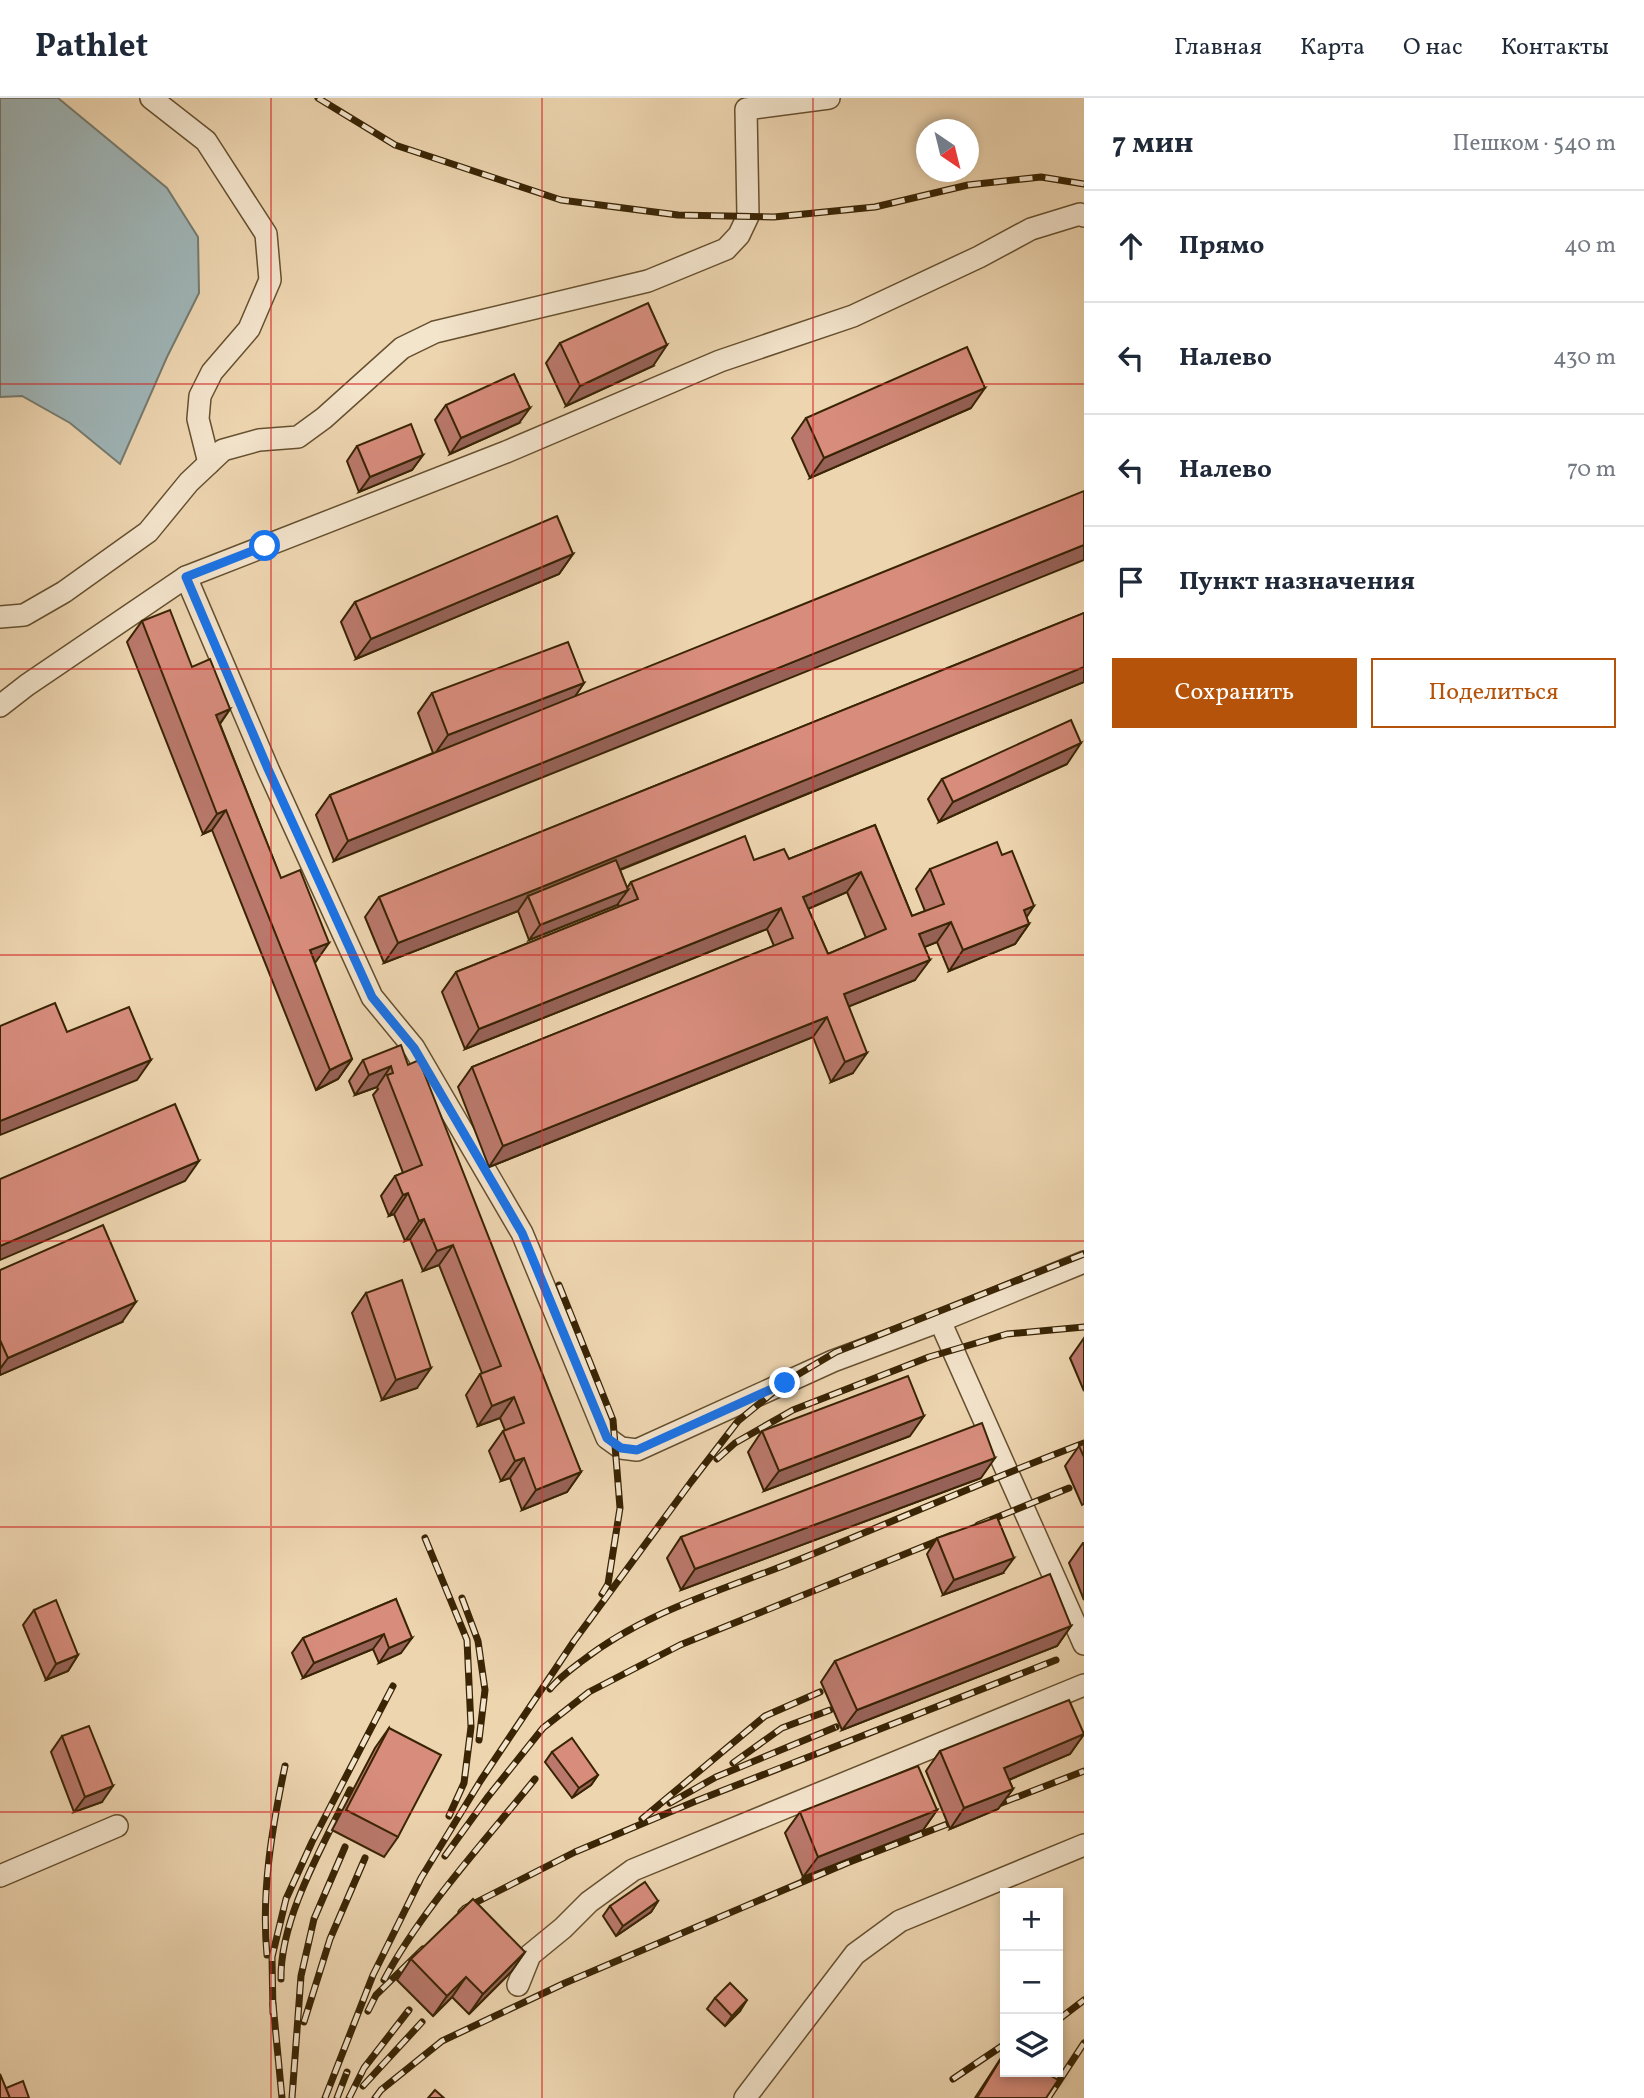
<!DOCTYPE html>
<html lang="ru">
<head>
<meta charset="utf-8">
<style>
	:root { --surface:#fff; --page:#f6f6f7; --text:#1f2937; --muted:#747a83; --line:#e0e1e3; --accent:#b45309 }
	body { margin:0; font-family:Vollkorn,serif; background:var(--page); color:var(--text) }
	.controls { position:absolute; right:21px; bottom:21px; display:grid; overflow:hidden; border-radius:0px; box-shadow:0 4px 10px #0003 }
	.controls button { width:63px; height:63px; display:grid; place-items:center; padding:0; border:0; border-bottom:2px solid var(--line); background:var(--surface); color:var(--text); font:35px sans-serif }
	.compass { position:absolute; left:916px; top:21px; width:63px; height:63px; border-radius:50%; background:var(--surface); box-shadow:0 4px 10px #0003; rotate:145deg }
	.stop { position:absolute; width:21px; height:21px; margin:-16px; border:5px solid #1a73e8; border-radius:50%; background:#fff }
	.stop.end { background:#1a73e8; border-color:#fff; box-shadow:0 2px 7px #0008 }
	.list { margin:0; padding:0; list-style:none }
	h2 { display:flex; justify-content:space-between; align-items:center; height:91px; margin:0; padding:0 28px; font-size:30px }
	h2 small { font-size:23px; font-weight:400; color:var(--muted) }
	.list li { display:grid; grid-template-columns:46px 1fr auto; gap:21px; align-items:center; box-sizing:border-box; height:112px; padding:0 28px; border-top:2px solid var(--line) }
	.list b { display:block; font-size:26px; white-space:nowrap }
	.list em { font-size:23px; font-style:normal; color:var(--muted) }
	.actions { display:flex; gap:14px; padding:21px 28px }
	.actions a { flex:1; padding:16px 0; border:2px solid var(--accent); border-radius:0px; text-align:center; font-size:24px; color:var(--accent) }
	.actions .main { background:var(--accent); color:#fff }
	.icon { flex:none; width:38px; height:38px; fill:none; stroke:currentColor; stroke-width:2; stroke-linecap:round; stroke-linejoin:round }
	.map { position:relative; flex:none; width:1084px; height:2000px; overflow:hidden }
	header { display:flex; align-items:center; gap:42px; box-sizing:border-box; height:98px; padding:0 35px; background:var(--surface); border-bottom:2px solid var(--line) }
	header strong { font-size:33px }
	nav { display:flex; gap:38px; margin-inline-start:auto; font-size:24px }
	main { display:flex }
	aside { flex:1; background:var(--surface) }
	.map>svg:first-child { display:block }
	.water { fill:#9fb5b7; stroke:#767b6f; stroke-width:2 }
	.lines { fill:none; stroke-linecap:round; stroke-linejoin:round }
	.minor-casing { stroke:#66502f; stroke-width:24 }
	.minor { stroke:#f3e4cc; stroke-width:21 }
	.rail-casing { stroke:#392404; stroke-width:7 }
	.rail { stroke:#f3e4cc; stroke-width:4.5; stroke-dasharray:13; stroke-linecap:butt }
	.wall { fill:#b9786b; stroke:#392404; stroke-width:2; fill-rule:evenodd }
	.shaded-wall { fill:#966257; stroke:#392404; stroke-width:2 }
	.building { fill:#d78c7c; stroke:#392404; stroke-width:2; fill-rule:evenodd }
	.route { stroke:#1a73e8; stroke-width:9 }
	.grid { fill:none; stroke:#d62828; stroke-width:2; stroke-opacity:0.55 }
</style>
</head>
<body>
<header>
<strong>Pathlet</strong>
<nav><a>Главная</a><a>Карта</a><a>О нас</a><a>Контакты</a></nav>
</header>
<main>
<div class="map">
<svg width="1084" height="2000" viewBox="0 0 1084 2000">
	<rect width="100%" height="100%" fill="#edd5b0"/>
	<filter id="stains"><feTurbulence type="fractalNoise" baseFrequency=".00286" numOctaves="4"/><feColorMatrix values="0 0 0 0 .2 0 0 0 0 .09 0 0 0 0 .02 0 0 0 .5 -.17"/></filter>
	<radialGradient id="worn" r=".72"><stop offset=".6" stop-color="#630" stop-opacity="0"/><stop offset="1" stop-color="#630" stop-opacity=".3"/></radialGradient>
	<path class="water" d="M 0,0 L 58,0 L 167,90 L 198,139 L 199,195 L 167,259 L 120,366 L 70,325 L 22,298 L 0,299 Z"/>
	<g class="lines">
		<defs>
			<g id="minor">
				<path d="M 151,0 L 206,43 L 266,136 L 270,182 L 249,231 L 212,274 L 200,298 L 198,321 L 209,365"/>
				<path d="M 186,479 L 268,671 L 372,899 L 414,950 L 522,1135 L 607,1340 L 621,1350 L 637,1352 L 833,1263 L 940,1223 L 1084,1164"/>
				<path d="M 0,519 L 24,517 L 64,494 L 148,434 L 189,384 L 223,352 L 259,342 L 298,339 L 324,320 L 402,250 L 435,234 L 648,183 L 726,151 L 739,137 L 748,118 L 746,11 L 829,0"/>
				<path d="M 0,608 L 27,587 L 186,479 L 506,354 L 720,263 L 853,218 L 979,159 L 1031,131 L 1080,116 L 1084,118"/>
				<path d="M 940,1223 L 1084,1546"/>
				<path d="M 0,1778 L 117,1728"/>
				<path d="M 518,1887 L 530,1857 L 563,1830 L 589,1804 L 633,1772 L 1084,1587"/>
				<path d="M 745,2000 L 855,1856 L 900,1823 L 1084,1747"/>
			</g>
		</defs>
		<use href="#minor" class="minor-casing"/>
		<use href="#minor" class="minor"/>
		<defs>
			<g id="rail">
				<path d="M 318,0 L 395,47 L 561,102 L 678,117 L 774,119 L 875,109 L 968,87 L 1041,79 L 1084,86"/>
				<path d="M 559,1187 L 613,1322 L 620,1410 L 608,1486 L 602,1496"/>
				<path d="M 717,1361 L 735,1345 L 793,1312 L 929,1259 L 1007,1236 L 1084,1229"/>
				<path d="M 978,1427 L 1069,1390"/>
				<path d="M 425,1440 L 467,1542 L 471,1629 L 464,1685 L 449,1718"/>
				<path d="M 462,1500 L 478,1543 L 485,1592 L 479,1642"/>
				<path d="M 550,1591 C 559,1580 570,1572 582,1563 C 647,1512 727,1491 803,1460 C 897,1422 989,1381 1084,1345"/>
				<path d="M 733,1665 L 782,1630 L 830,1612"/>
				<path d="M 670,1705 L 716,1679 L 836,1629"/>
				<path d="M 642,1721 L 765,1618 L 820,1594"/>
				<path d="M 445,1758 L 487,1700 L 543,1630 L 589,1594 L 680,1547 L 952,1437"/>
				<path d="M 461,1814 L 465,1810 L 575,1754 L 696,1703 L 1056,1562"/>
				<path d="M 267,1857 C 261,1794 272,1730 285,1668"/>
				<path d="M 281,1881 C 280,1820 323,1748 350,1692"/>
				<path d="M 384,1882 C 422,1811 484,1744 535,1681"/>
				<path d="M 273,1906 L 282,2000"/>
				<path d="M 368,1913 L 376,1897 L 423,1851"/>
				<path d="M 273,1915 L 272,1859 L 286,1801 L 312,1744 L 393,1588"/>
				<path d="M 1058,1922 L 1084,1902"/>
				<path d="M 304,1924 L 330,1841 L 365,1760"/>
				<path d="M 953,1981 L 1005,1946"/>
				<path d="M 363,1988 L 422,1924"/>
				<path d="M 292,2000 L 301,1878 L 314,1821 L 345,1749"/>
				<path d="M 325,2000 L 373,1877 L 421,1780 L 481,1682 L 574,1543 L 691,1384 L 738,1323 L 787,1283 L 836,1254 L 1084,1156"/>
				<path d="M 337,2000 L 347,1974"/>
				<path d="M 349,2000 L 364,1970 L 409,1912"/>
				<path d="M 375,2000 L 381,1992 L 442,1943 L 565,1885 L 847,1765 L 1084,1673"/>
				<path d="M 1048,2000 L 1084,1945"/>
			</g>
		</defs>
		<use href="#rail" class="rail-casing"/>
		<use href="#rail" class="rail"/>
	</g>
	<g class="wall">
		<path d="M 560,245 L 653,268 L 566,308 L 546,265 Z"/>
		<path d="M 446,307 L 519,325 L 450,356 L 435,322 Z"/>
		<path d="M 971,310 L 810,380 L 792,340 L 806,320 Z"/>
		<path d="M 357,348 L 423,357 L 412,372 L 359,394 L 347,363 Z"/>
		<path d="M 573,456 L 559,476 L 356,561 L 341,524 L 355,504 Z"/>
		<path d="M 1084,515 L 1084,584 L 620,772 L 627,790 L 631,784 L 754,762 L 789,761 L 875,727 L 912,818 L 925,813 L 916,791 L 930,771 L 1026,819 L 1029,826 L 1015,846 L 949,873 L 937,844 L 924,849 L 915,882 L 849,908 L 853,975 L 831,984 L 813,939 L 489,1069 L 458,989 L 472,969 L 774,848 L 767,831 L 465,951 L 442,894 L 456,874 L 619,809 L 618,806 L 617,807 L 529,842 L 518,813 L 384,865 L 365,819 L 379,799 ZM 847,794 L 866,840 L 828,856 L 808,811 Z"/>
		<path d="M 142,523 L 192,569 L 230,611 L 220,626 L 352,961 L 338,981 L 316,992 L 212,732 L 203,736 L 127,544 Z"/>
		<path d="M 584,585 L 575,598 L 334,763 L 316,717 L 330,697 L 433,655 L 418,615 L 432,595 Z"/>
		<path d="M 1067,666 L 939,724 L 928,701 L 942,681 Z"/>
		<path d="M 363,962 L 408,967 L 581,1374 L 567,1394 L 522,1412 L 510,1380 L 501,1383 L 489,1353 L 503,1333 L 505,1332 L 500,1320 L 478,1328 L 466,1297 L 480,1276 L 482,1275 L 439,1167 L 423,1173 L 410,1141 L 405,1143 L 394,1116 L 389,1118 L 381,1098 L 395,1078 L 403,1075 L 373,997 L 378,991 L 377,989 L 355,997 L 349,983 Z"/>
		<path d="M 0,1172 L 122,1224 L 0,1277 Z"/>
		<path d="M 366,1195 L 417,1290 L 382,1302 L 352,1215 Z"/>
		<path d="M 1084,1240 L 1084,1293 L 1070,1260 Z"/>
		<path d="M 762,1333 L 910,1338 L 764,1393 L 748,1354 Z"/>
		<path d="M 1084,1346 L 1084,1406 L 1082,1407 L 1065,1368 L 1079,1348 Z"/>
		<path d="M 981,1380 L 681,1492 L 667,1460 L 681,1439 Z"/>
		<path d="M 937,1440 L 1003,1475 L 943,1497 L 927,1456 Z"/>
		<path d="M 1083,1445 L 1084,1445 L 1084,1502 L 1069,1465 Z"/>
		<path d="M 396,1501 L 401,1555 L 379,1565 L 373,1551 L 303,1580 L 292,1555 L 303,1540 Z"/>
		<path d="M 34,1512 L 78,1557 L 68,1573 L 46,1582 L 23,1527 Z"/>
		<path d="M 1071,1528 L 1057,1548 L 842,1632 L 821,1584 L 835,1563 Z"/>
		<path d="M 389,1630 L 398,1739 L 384,1759 L 332,1732 L 375,1650 Z"/>
		<path d="M 1084,1636 L 1070,1656 L 1009,1682 L 1013,1691 L 998,1711 L 950,1731 L 926,1673 L 940,1653 Z"/>
		<path d="M 62,1638 L 102,1704 L 74,1714 L 51,1654 Z"/>
		<path d="M 552,1654 L 598,1677 L 591,1687 L 572,1700 L 545,1664 Z"/>
		<path d="M 937,1712 L 923,1732 L 803,1779 L 785,1735 L 800,1714 Z"/>
		<path d="M 658,1803 L 651,1814 L 616,1838 L 603,1818 L 610,1808 Z"/>
		<path d="M 525,1854 L 511,1874 L 469,1916 L 452,1899 L 433,1918 L 397,1882 L 411,1861 Z"/>
		<path d="M 715,1900 L 740,1913 L 725,1928 L 707,1911 Z"/>
		<path d="M 1005,1954 L 1046,2000 L 975,2000 Z"/>
	</g>
	<g class="shaded-wall">
		<path d="M 667,247 L 653,268 L 566,308 L 580,288 Z"/>
		<path d="M 985,290 L 971,310 L 810,380 L 824,360 Z"/>
		<path d="M 530,310 L 519,325 L 450,356 L 461,340 Z"/>
		<path d="M 423,357 L 412,372 L 359,394 L 370,379 Z"/>
		<path d="M 1084,447 L 1084,462 L 334,763 L 348,743 Z"/>
		<path d="M 573,456 L 559,476 L 356,561 L 371,541 Z"/>
		<path d="M 1084,569 L 1084,584 L 532,807 L 528,798 L 518,813 L 384,865 L 398,845 Z"/>
		<path d="M 584,585 L 570,606 L 434,657 L 448,637 Z"/>
		<path d="M 230,611 L 216,631 L 216,617 Z"/>
		<path d="M 1081,645 L 1067,666 L 939,724 L 953,704 Z"/>
		<path d="M 226,712 L 212,732 L 203,736 L 217,716 Z"/>
		<path d="M 861,774 L 847,794 L 789,819 L 803,799 Z"/>
		<path d="M 628,792 L 617,807 L 529,842 L 540,827 Z"/>
		<path d="M 1034,808 L 1020,829 L 1024,812 Z"/>
		<path d="M 781,810 L 767,831 L 465,951 L 479,931 Z"/>
		<path d="M 951,824 L 937,844 L 905,857 L 919,836 Z"/>
		<path d="M 1029,826 L 1015,846 L 949,873 L 963,852 Z"/>
		<path d="M 329,845 L 315,865 L 310,852 Z"/>
		<path d="M 930,862 L 915,882 L 830,916 L 844,896 Z"/>
		<path d="M 827,919 L 813,939 L 489,1069 L 503,1048 Z"/>
		<path d="M 867,955 L 853,975 L 831,984 L 845,964 Z"/>
		<path d="M 352,961 L 338,981 L 316,992 L 330,972 Z"/>
		<path d="M 151,962 L 137,982 L 0,1037 L 0,1023 Z"/>
		<path d="M 391,968 L 377,989 L 355,997 L 369,977 Z"/>
		<path d="M 199,1063 L 185,1083 L 0,1162 L 0,1148 Z"/>
		<path d="M 408,1095 L 394,1116 L 389,1118 L 403,1097 Z"/>
		<path d="M 424,1121 L 410,1141 L 405,1143 L 419,1123 Z"/>
		<path d="M 453,1147 L 439,1167 L 423,1173 L 437,1153 Z"/>
		<path d="M 136,1204 L 122,1224 L 0,1277 L 0,1271 L 8,1260 Z"/>
		<path d="M 431,1270 L 417,1290 L 382,1302 L 396,1282 Z"/>
		<path d="M 514,1299 L 500,1320 L 478,1328 L 492,1308 Z"/>
		<path d="M 924,1318 L 910,1338 L 764,1393 L 779,1373 Z"/>
		<path d="M 524,1360 L 510,1380 L 501,1383 L 515,1363 Z"/>
		<path d="M 995,1360 L 981,1380 L 681,1492 L 695,1471 Z"/>
		<path d="M 581,1374 L 567,1394 L 522,1412 L 536,1392 Z"/>
		<path d="M 1014,1460 L 1003,1475 L 943,1497 L 954,1482 Z"/>
		<path d="M 1071,1528 L 1057,1548 L 842,1632 L 857,1612 Z"/>
		<path d="M 384,1536 L 373,1551 L 303,1580 L 314,1565 Z"/>
		<path d="M 412,1540 L 401,1555 L 379,1565 L 389,1550 Z"/>
		<path d="M 78,1557 L 68,1573 L 46,1582 L 56,1566 Z"/>
		<path d="M 1084,1636 L 1070,1656 L 989,1690 L 1004,1670 Z"/>
		<path d="M 598,1677 L 591,1687 L 572,1700 L 579,1690 Z"/>
		<path d="M 113,1688 L 102,1704 L 74,1714 L 85,1699 Z"/>
		<path d="M 1013,1691 L 998,1711 L 950,1731 L 964,1710 Z"/>
		<path d="M 937,1712 L 923,1732 L 803,1779 L 818,1759 Z"/>
		<path d="M 658,1803 L 651,1814 L 616,1838 L 623,1828 Z"/>
		<path d="M 525,1854 L 511,1874 L 469,1916 L 483,1896 Z"/>
		<path d="M 466,1879 L 452,1899 L 433,1918 L 447,1898 Z"/>
		<path d="M 747,1902 L 740,1913 L 725,1928 L 732,1918 Z"/>
	</g>
	<g class="building">
		<path d="M 648,205 L 667,247 L 580,288 L 560,245 Z"/>
		<path d="M 967,249 L 985,290 L 824,360 L 806,320 Z"/>
		<path d="M 514,276 L 530,310 L 461,340 L 446,307 Z"/>
		<path d="M 411,326 L 423,357 L 370,379 L 357,348 Z"/>
		<path d="M 1084,393 L 1084,447 L 348,743 L 330,697 Z"/>
		<path d="M 557,418 L 573,456 L 371,541 L 355,504 Z"/>
		<path d="M 170,512 L 192,569 L 210,561 L 230,611 L 216,617 L 281,780 L 300,772 L 329,845 L 310,852 L 352,961 L 330,972 L 226,712 L 217,716 L 142,523 Z"/>
		<path d="M 1084,515 L 1084,569 L 532,793 L 398,845 L 379,799 Z"/>
		<path d="M 568,544 L 584,585 L 448,637 L 432,595 Z"/>
		<path d="M 1071,622 L 1081,645 L 953,704 L 942,681 Z"/>
		<path d="M 875,727 L 912,818 L 944,806 L 930,771 L 997,744 L 1002,757 L 1012,753 L 1034,808 L 1024,812 L 1029,826 L 963,852 L 951,824 L 919,836 L 930,862 L 844,896 L 867,955 L 845,964 L 827,919 L 503,1048 L 472,969 L 793,840 L 781,810 L 479,931 L 456,874 L 638,801 L 631,784 L 745,738 L 754,762 L 784,751 L 789,761 ZM 861,774 L 886,831 L 828,856 L 803,799 Z"/>
		<path d="M 616,762 L 628,792 L 540,827 L 528,798 Z"/>
		<path d="M 55,905 L 67,934 L 129,909 L 151,962 L 0,1023 L 0,928 Z"/>
		<path d="M 401,947 L 408,967 L 419,962 L 581,1374 L 536,1392 L 524,1360 L 515,1363 L 503,1333 L 524,1325 L 514,1299 L 492,1308 L 480,1276 L 501,1268 L 453,1147 L 437,1153 L 424,1121 L 419,1123 L 408,1095 L 403,1097 L 395,1078 L 422,1067 L 387,977 L 393,975 L 391,968 L 369,977 L 363,962 Z"/>
		<path d="M 175,1006 L 199,1063 L 0,1148 L 0,1081 Z"/>
		<path d="M 103,1127 L 136,1204 L 8,1260 L 0,1242 L 0,1172 Z"/>
		<path d="M 402,1182 L 431,1270 L 396,1282 L 366,1195 Z"/>
		<path d="M 908,1278 L 924,1318 L 779,1373 L 762,1333 Z"/>
		<path d="M 982,1325 L 995,1360 L 695,1471 L 681,1439 Z"/>
		<path d="M 1084,1346 L 1084,1359 L 1079,1348 Z"/>
		<path d="M 997,1419 L 1014,1460 L 954,1482 L 937,1440 Z"/>
		<path d="M 1050,1476 L 1071,1528 L 857,1612 L 835,1563 Z"/>
		<path d="M 396,1501 L 412,1540 L 389,1550 L 384,1536 L 314,1565 L 303,1540 Z"/>
		<path d="M 56,1502 L 78,1557 L 56,1566 L 34,1512 Z"/>
		<path d="M 1069,1602 L 1084,1636 L 1004,1670 L 1013,1691 L 964,1710 L 940,1653 Z"/>
		<path d="M 89,1628 L 113,1688 L 85,1699 L 62,1638 Z"/>
		<path d="M 389,1630 L 441,1657 L 398,1739 L 346,1712 Z"/>
		<path d="M 572,1640 L 598,1677 L 579,1690 L 552,1654 Z"/>
		<path d="M 918,1668 L 937,1712 L 818,1759 L 800,1714 Z"/>
		<path d="M 645,1784 L 658,1803 L 623,1828 L 610,1808 Z"/>
		<path d="M 473,1801 L 525,1854 L 483,1896 L 466,1879 L 447,1898 L 411,1861 Z"/>
		<path d="M 730,1885 L 747,1902 L 732,1918 L 715,1900 Z"/>
		<path d="M 1005,1954 L 1005,1974 L 1044,1974 L 1058,1982 L 1046,2000 L 977,2000 Z"/>
		<path d="M 0,1976 L 10,2000 L 0,2000 Z"/>
		<path d="M 23,1983 L 29,2000 L 10,2000 L 6,1990 Z"/>
		<path d="M 435,1992 L 444,2000 L 428,2000 Z"/>
	</g>
	<g class="lines">
		<path class="route" d="M 265,448 L 186,479 L 268,671 L 372,899 L 414,950 L 522,1135 L 607,1340 L 621,1350 L 637,1352 L 785,1285"/>
	</g>
	<path class="grid" d="M 271,0 L 271,2000M 542,0 L 542,2000M 813,0 L 813,2000M 0,286 L 1084,286M 0,571 L 1084,571M 0,857 L 1084,857M 0,1143 L 1084,1143M 0,1429 L 1084,1429M 0,1714 L 1084,1714"/>
	<rect width="100%" height="100%" filter="url(#stains)"/>
	<rect width="100%" height="100%" fill="url(#worn)"/>
</svg>
<div class="controls">
<button>+</button>
<button>−</button>
<button><svg class="icon" aria-label="layers" viewBox="0 0 24 24"><path d="M12 4l9 5-9 5-9-5zM3 14l9 5 9-5"/></svg></button>
</div>
<svg class="compass" viewBox="-18 -18 36 36"><path d="M0-13l5 13h-10z" fill="#e53935"/><path d="M0 13l5-13h-10z" fill="#747a83"/></svg>
<div class="stop" style="left:265px;top:448px"></div>
<div class="stop end" style="left:785px;top:1285px"></div>
</div>
<aside>
<h2>7 мин<small>Пешком · 540 m</small></h2>
<ul class="list">
<li><svg class="icon" aria-label="ahead" viewBox="0 0 24 24"><path d="M12 20V5M6 11l6-6 6 6"/></svg><div><b>Прямо</b></div><em>40 m</em></li>
<li><svg class="icon" aria-label="left" viewBox="0 0 24 24"><path d="M17 20v-9H6M10 6l-5 5 5 5"/></svg><div><b>Налево</b></div><em>430 m</em></li>
<li><svg class="icon" aria-label="left" viewBox="0 0 24 24"><path d="M17 20v-9H6M10 6l-5 5 5 5"/></svg><div><b>Налево</b></div><em>70 m</em></li>
<li><svg class="icon" aria-label="arrive" viewBox="0 0 24 24"><path d="M6 21V4h12l-3 4 3 4H6"/></svg><div><b>Пункт назначения</b></div></li>
</ul>
<div class="actions"><a class="main">Сохранить</a><a>Поделиться</a></div>
</aside>
</main>
</body>
</html>
